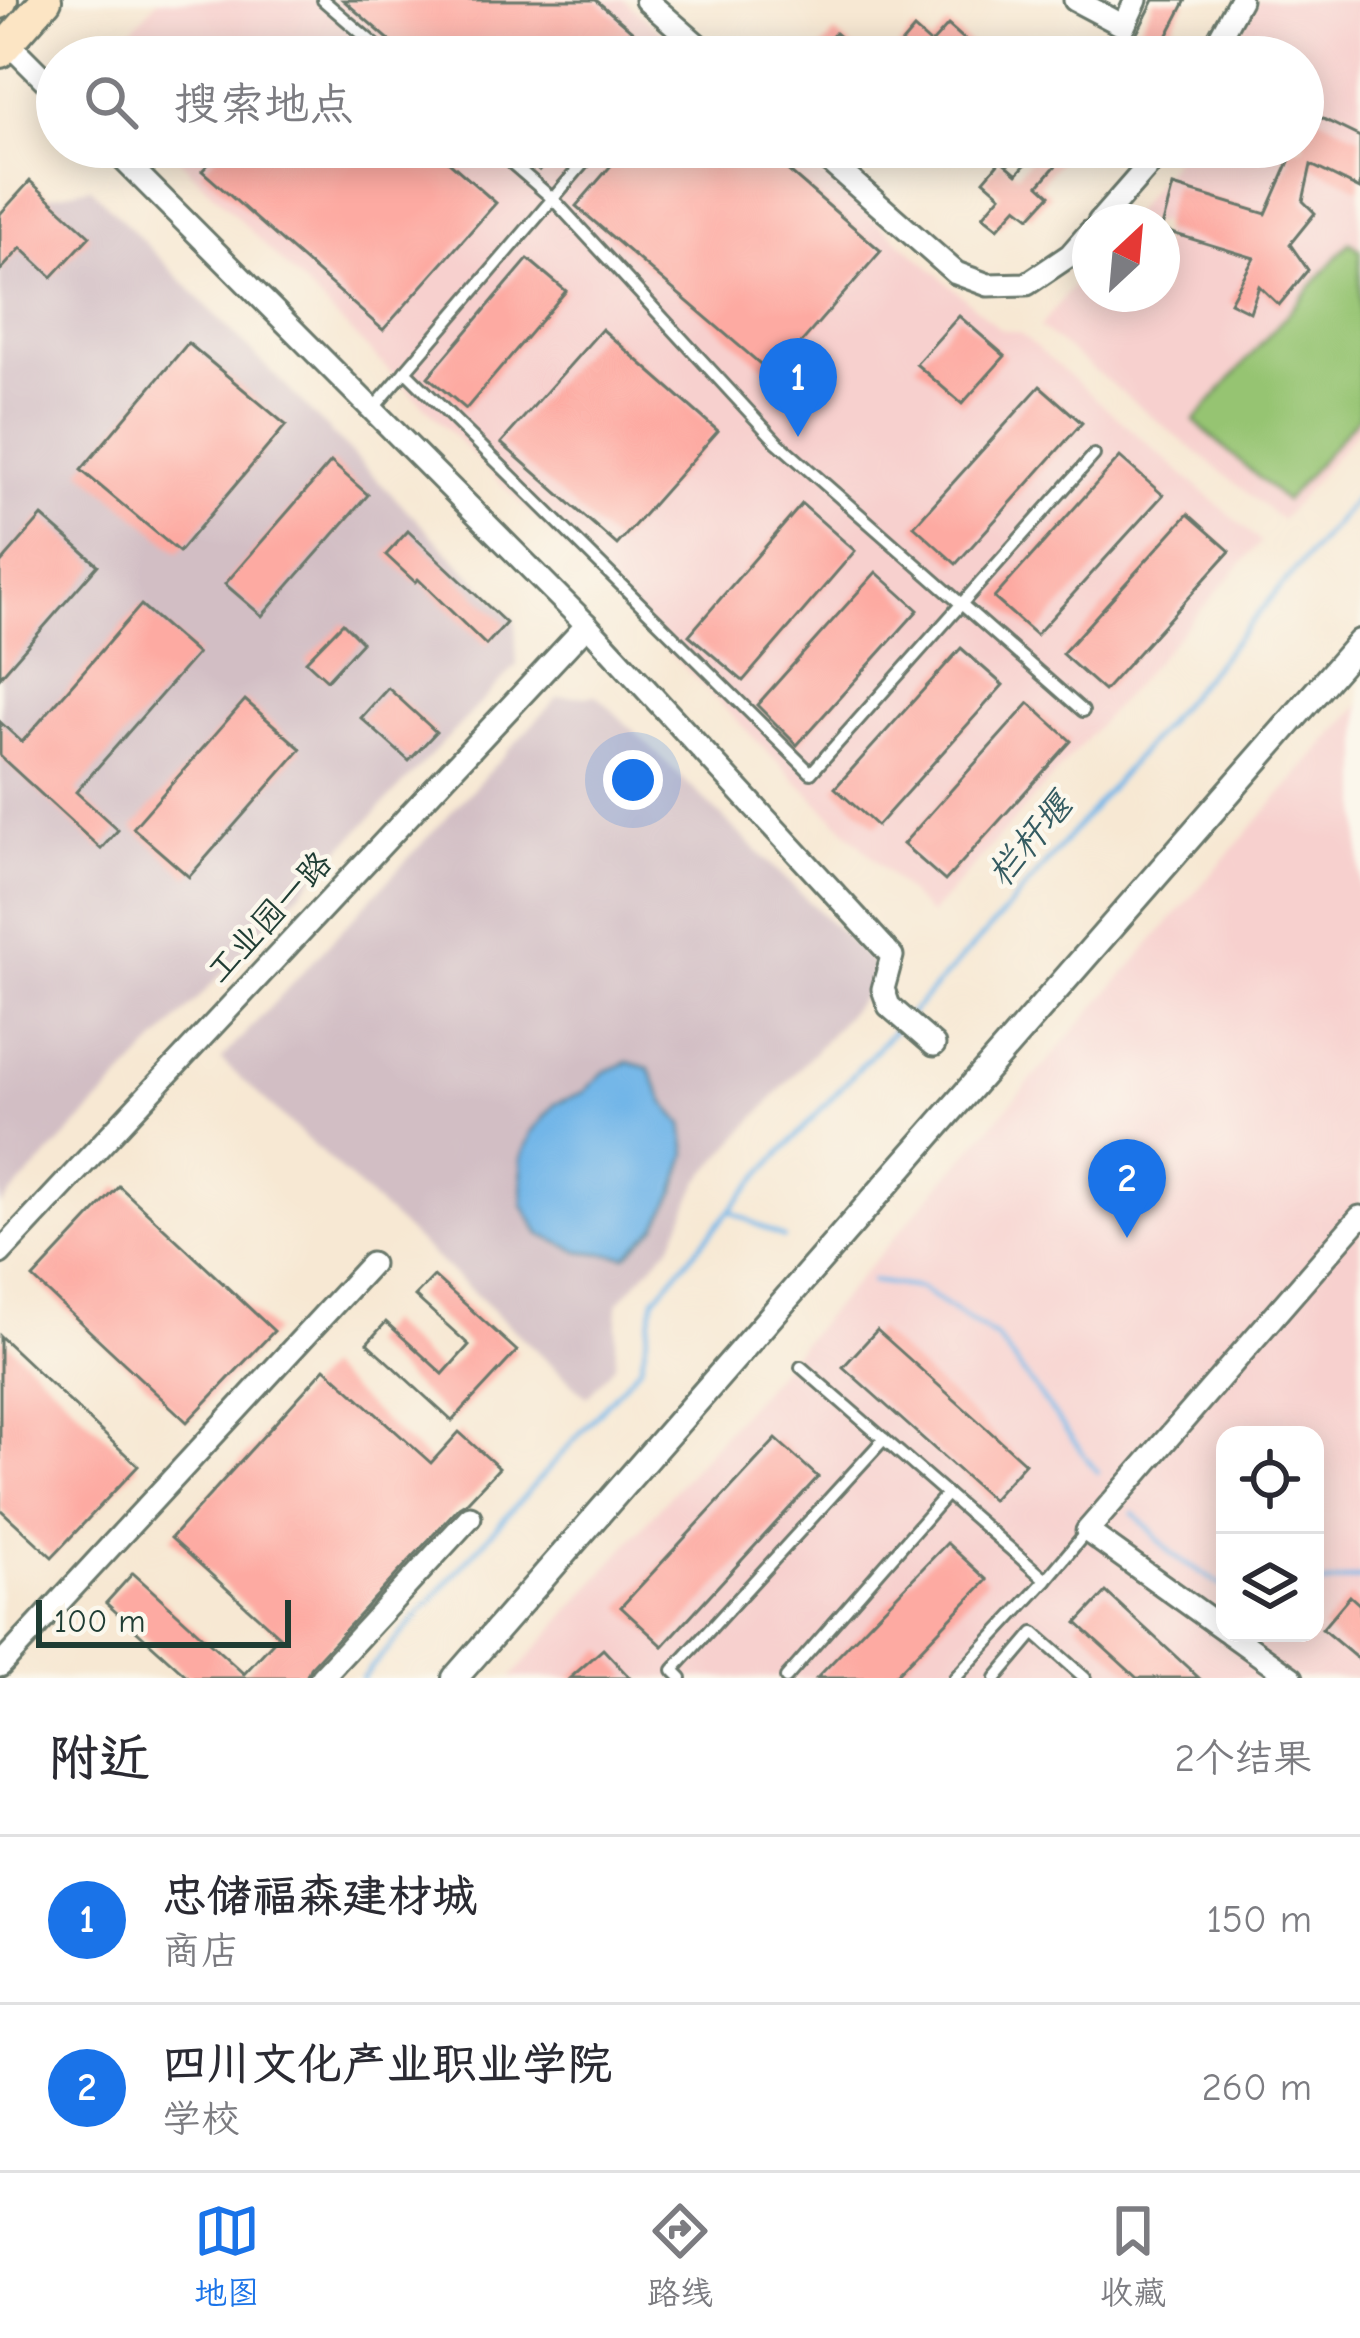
<!DOCTYPE html>
<html lang="zh">
<head>
<meta charset="utf-8">
<style>
	:root { --surface:#fff; --page:#f7f7f7; --text:#2b2b33; --muted:#7c7c81; --line:#e1e1e2; --accent:#1a73e8 }
	body { margin:0; font-family:"Comic Neue","LXGW WenKai TC",sans-serif; background:var(--page); color:var(--text) }
	.controls { position:absolute; right:36px; bottom:36px; display:grid; overflow:hidden; border-radius:24px; box-shadow:0 6px 30px #0003 }
	.controls button { width:108px; height:108px; display:grid; place-items:center; padding:0; border:0; border-bottom:3px solid var(--line); background:var(--surface); color:var(--text); font:60px sans-serif }
	.compass { position:absolute; left:1072px; top:204px; width:108px; height:108px; border-radius:50%; background:var(--surface); box-shadow:0 6px 30px #0003; rotate:26deg }
	.scale { position:absolute; left:36px; bottom:30px; width:255px; box-sizing:border-box; padding-left:12px; border:6px solid #1f3d34; border-top:0; font-size:33px; line-height:42px; white-space:nowrap; color:#1f3d34; -webkit-text-stroke:9px #fbf7ec; paint-order:stroke }
	.you { position:absolute; left:633px; top:780px; width:42px; height:42px; margin:-30px; border:9px solid #fff; border-radius:50%; background:#1a73e8; box-shadow:0 0 0 18px #1a73e833 }
	.badge { display:grid; place-items:center; width:78px; height:78px; border-radius:50%; background:var(--accent); color:#fff; font-size:39px; font-weight:700 }
	.pin { position:absolute; translate:-50% -99px; filter:drop-shadow(0 3px 6px #0008) }
	.pin::after { content:''; position:absolute; top:63px; width:42px; height:36px; background:inherit; clip-path:polygon(0 0,100% 0,50% 100%) }
	.list { margin:0; padding:0; list-style:none }
	h2 { display:flex; justify-content:space-between; align-items:center; height:156px; margin:0; padding:0 48px; font-size:51px }
	h2 small { font-size:39px; font-weight:400; color:var(--muted) }
	.list li { display:grid; grid-template-columns:78px 1fr auto; gap:36px; align-items:center; box-sizing:border-box; height:168px; padding:0 48px; border-top:3px solid var(--line) }
	.list b { display:block; font-size:45px; white-space:nowrap }
	.list p { margin:0; font-size:39px; white-space:nowrap; color:var(--muted) }
	.list em { font-size:39px; font-style:normal; color:var(--muted) }
	.icon { flex:none; width:66px; height:66px; fill:none; stroke:currentColor; stroke-width:2; stroke-linecap:round; stroke-linejoin:round }
	.map { position:relative; flex:none; width:1360px; height:1678px; overflow:hidden }
	.search { position:absolute; background:var(--surface); box-shadow:0 6px 30px #0003; left:36px; right:36px; top:36px; height:132px; display:flex; align-items:center; gap:30px; box-sizing:border-box; padding:0 42px; border-radius:66px; color:var(--muted); font-size:45px }
	.sheet { height:492px; background:var(--surface) }
	nav { display:flex; justify-content:space-around; align-items:center; box-sizing:border-box; height:168px; border-top:3px solid var(--line); background:var(--surface); font-size:33px; color:var(--muted) }
	nav a { display:grid; justify-items:center; gap:6px }
	nav .on { color:var(--accent) }
	.map>svg:first-child { display:block }
	.built { fill:#f7d0ce; fill-rule:evenodd }
	.industrial { fill:#d2bec4 }
	.green { fill:#96c472; stroke:#5a8053; stroke-width:3 }
	.water { fill:#72b6e8; stroke:#487a8e; stroke-width:3 }
	.lines { fill:none; stroke-linecap:round; stroke-linejoin:round }
	.stream { stroke:#72b6e8; stroke-width:4.5 }
	.building { fill:#fdaaa2 }
	.service-casing { stroke:#6b796c; stroke-width:16 }
	.minor-casing { stroke:#6b796c; stroke-width:27 }
	.tertiary-casing { stroke:#6b796c; stroke-width:30 }
	.secondary-casing { stroke:#6b796c; stroke-width:36 }
	.service { stroke:#fff; stroke-width:10 }
	.minor { stroke:#fff; stroke-width:21 }
	.tertiary { stroke:#fff; stroke-width:24 }
	.secondary { stroke:#fce5c4; stroke-width:30 }
	.labels { text-anchor:middle; dominant-baseline:central; stroke-width:9; stroke-linejoin:round; paint-order:stroke }
	.street-label { font-size:33px; fill:#1f3d34; stroke:#fbf7ec }
	.water-label { font-size:36px; font-style:italic; fill:#345b61; stroke:#fbf7ec }
</style>
</head>
<body>
<div class="map">
<svg width="1360" height="1678" viewBox="0 0 1360 1678">
	<rect width="100%" height="100%" fill="#fbf7ec"/>
	<filter id="ink" filterUnits="userSpaceOnUse"><feTurbulence type="fractalNoise" baseFrequency=".00833" numOctaves="2"/><feDisplacementMap in="SourceGraphic" scale="24" xChannelSelector="R" yChannelSelector="G"/><feConvolveMatrix kernelMatrix="1 2 1 2 8 2 1 2 1" color-interpolation-filters="sRGB"/></filter>
	<filter id="wash" filterUnits="userSpaceOnUse"><feTurbulence type="fractalNoise" baseFrequency=".004" numOctaves="4" result="noise"/><feDisplacementMap in="SourceGraphic" scale="48" xChannelSelector="R" yChannelSelector="G"/><feGaussianBlur stdDeviation="2.7" result="paint"/><feColorMatrix in="noise" values="0 0 0 0 0 0 0 0 0 0 0 0 0 0 0 0 0 1.4 0 .05"/><feComposite in="paint" operator="in"/></filter>
	<g filter="url(#wash)">
		<rect width="100%" height="100%" fill="#f7e8d3"/>
		<g class="built">
			<path d="M 158,0 L 624,0 L 689,57 L 108,57 Z"/>
			<path d="M 1258,0 L 1360,0 L 1360,427 L 1281,520 L 1040,327 L 1090,265 L 1090,294 L 1162,294 L 1162,222 L 1125,222 L 1169,167 L 1180,147 L 1303,147 L 1303,57 L 1228,57 Z"/>
			<path d="M 167,147 L 792,147 L 1000,329 L 1020,333 L 1261,542 L 930,915 Z"/>
			<path d="M 1360,704 L 1360,1678 L 511,1678 L 1066,1040 ZM 1225,1435 L 1315,1435 L 1315,1633 L 1225,1633 Z"/>
		</g>
		<g class="industrial">
			<path d="M 90,187 L 515,620 L 517,665 L 0,1206 L 0,217 L 11,205 Z"/>
			<path d="M 597,695 L 873,964 L 872,987 L 699,1181 L 672,1243 L 618,1303 L 615,1365 L 587,1397 L 221,1060 L 558,697 Z"/>
		</g>
		<path class="green" d="M 1350,242 L 1360,250 L 1360,415 L 1285,501 L 1194,421 Z"/>
		<path class="water" d="M 628,1062 L 649,1068 L 665,1103 L 683,1124 L 687,1154 L 675,1192 L 657,1226 L 626,1256 L 578,1251 L 540,1234 L 523,1205 L 521,1159 L 531,1133 L 555,1104 L 584,1092 L 604,1072 Z"/>
		<g class="lines">
			<g class="stream">
				<path d="M 908,1016 L 1004,913 L 1360,494"/>
				<path d="M 730,1211 L 784,1238"/>
				<path d="M 872,1281 L 919,1288 L 997,1338 L 1097,1472"/>
				<path d="M 1134,1513 L 1172,1554 L 1225,1588"/>
				<path d="M 1315,1585 L 1360,1578"/>
				<path d="M 362,1678 L 641,1365 L 655,1298 L 762,1173 L 900,1024"/>
			</g>
		</g>
		<g id="blocks">
			<g class="building">
				<path d="M 343,0 L 596,0 L 647,44 L 636,57 L 409,57 Z"/>
				<path d="M 1154,0 L 1186,0 L 1159,52 L 1134,39 Z"/>
				<path d="M 948,25 L 972,46 L 962,57 L 890,57 L 914,29 L 931,44 Z"/>
				<path d="M 835,33 L 863,57 L 814,57 Z"/>
				<path d="M 1303,109 L 1360,137 L 1360,189 L 1311,165 L 1303,201 L 1315,213 L 1290,244 L 1308,270 L 1279,305 L 1259,286 L 1250,312 L 1230,302 L 1254,258 L 1162,230 L 1162,227 L 1173,186 L 1266,214 L 1291,157 L 1271,147 L 1303,147 Z"/>
				<path d="M 224,147 L 432,147 L 496,203 L 383,330 L 202,171 Z"/>
				<path d="M 513,147 L 559,147 L 539,170 Z"/>
				<path d="M 627,147 L 761,147 L 881,251 L 773,375 L 576,206 Z"/>
				<path d="M 1041,147 L 1072,147 L 1039,185 L 1050,195 L 1030,217 L 1017,207 L 998,228 L 983,216 L 1001,195 L 984,180 L 1001,160 L 1017,174 Z"/>
				<path d="M 30,181 L 90,236 L 52,277 L 21,248 L 0,271 L 0,214 Z"/>
				<path d="M 528,259 L 566,291 L 466,409 L 428,377 Z"/>
				<path d="M 959,316 L 1005,356 L 962,404 L 916,364 Z"/>
				<path d="M 602,329 L 718,431 L 617,545 L 501,443 Z"/>
				<path d="M 188,343 L 286,425 L 179,552 L 81,470 Z"/>
				<path d="M 1040,386 L 1082,423 L 956,564 L 914,526 Z"/>
				<path d="M 1120,457 L 1163,495 L 1036,635 L 994,598 Z"/>
				<path d="M 331,462 L 368,495 L 262,616 L 225,584 Z"/>
				<path d="M 802,504 L 855,551 L 743,681 L 689,635 Z"/>
				<path d="M 1188,514 L 1230,551 L 1104,691 L 1062,654 Z"/>
				<path d="M 42,516 L 98,565 L 0,677 L 0,564 Z"/>
				<path d="M 408,531 L 506,623 L 486,645 L 418,579 L 415,582 L 386,555 Z"/>
				<path d="M 876,572 L 918,610 L 797,745 L 757,705 Z"/>
				<path d="M 141,605 L 197,654 L 76,792 L 118,830 L 101,849 L 0,756 L 0,722 L 22,742 Z"/>
				<path d="M 343,623 L 362,642 L 327,680 L 306,661 Z"/>
				<path d="M 961,648 L 1003,685 L 877,826 L 835,788 Z"/>
				<path d="M 388,688 L 436,732 L 409,761 L 361,718 Z"/>
				<path d="M 245,700 L 301,749 L 189,877 L 133,828 Z"/>
				<path d="M 1029,703 L 1071,741 L 945,881 L 903,844 Z"/>
				<path d="M 119,1186 L 274,1331 L 187,1422 L 33,1278 Z"/>
				<path d="M 434,1276 L 517,1351 L 452,1421 L 367,1343 L 386,1322 L 443,1374 L 469,1345 L 415,1296 Z"/>
				<path d="M 877,1330 L 1025,1463 L 992,1500 L 843,1367 Z"/>
				<path d="M 0,1336 L 138,1466 L 52,1557 L 0,1509 Z"/>
				<path d="M 325,1368 L 431,1463 L 459,1432 L 499,1468 L 467,1502 L 459,1507 L 310,1668 L 306,1678 L 189,1678 L 106,1603 L 133,1573 L 244,1674 L 279,1636 L 171,1538 Z"/>
				<path d="M 776,1439 L 818,1477 L 663,1646 L 621,1607 Z"/>
				<path d="M 947,1543 L 987,1580 L 893,1678 L 817,1678 Z"/>
				<path d="M 1106,1592 L 1199,1678 L 1137,1678 L 1077,1623 Z"/>
				<path d="M 1350,1596 L 1360,1605 L 1360,1661 L 1322,1629 Z"/>
				<path d="M 603,1649 L 630,1678 L 570,1678 Z"/>
			</g>
		</g>
	</g>
	<g filter="url(#ink)">
		<use href="#blocks" fill-opacity="0" stroke="#6b796c" stroke-width="3"/>
		<g class="lines">
			<defs>
				<g id="service">
					<path d="M 323,0 L 389,57"/>
					<path d="M 493,147 L 553,199 L 777,442 L 1083,711"/>
					<path d="M 405,371 L 811,773 L 1094,455"/>
					<path d="M 372,410 L 597,147"/>
					<path d="M 801,1367 L 1046,1580"/>
					<path d="M 681,1678 L 673,1670 L 884,1439"/>
					<path d="M 786,1678 L 947,1494"/>
					<path d="M 955,1678 L 1046,1580 L 1087,1531"/>
					<path d="M 996,1678 L 1034,1633 L 1085,1678"/>
				</g>
				<g id="minor">
					<path d="M 646,0 L 711,57"/>
					<path d="M 1075,0 L 1124,26 L 1136,0"/>
					<path d="M 8,43 L 57,92"/>
					<path d="M 1209,57 L 1240,0"/>
					<path d="M 111,147 L 587,625 L 892,956 L 883,989 L 889,1006 L 934,1045"/>
					<path d="M 813,147 L 956,273 L 988,285 L 1027,284 L 1070,255 L 1090,232"/>
					<path d="M 1099,222 L 1155,158 L 1161,147"/>
					<path d="M 0,1253 L 587,625"/>
					<path d="M 1225,1630 L 1087,1531 L 1360,1217"/>
					<path d="M 1229,1633 L 1292,1678"/>
					<path d="M 0,1666 L 371,1264"/>
					<path d="M 321,1678 L 470,1517"/>
				</g>
				<path id="tertiary" d="M 455,1678 L 1360,642"/>
				<g id="secondary">
					<path d="M 0,3 L 2,0"/>
					<path d="M 0,52 L 46,0"/>
				</g>
			</defs>
			<use href="#service" class="service-casing"/>
			<use href="#minor" class="minor-casing"/>
			<use href="#tertiary" class="tertiary-casing"/>
			<use href="#secondary" class="secondary-casing"/>
			<use href="#service" class="service"/>
			<use href="#minor" class="minor"/>
			<use href="#tertiary" class="tertiary"/>
			<use href="#secondary" class="secondary"/>
		</g>
	</g>
	<g class="labels">
		<g class="street-label">
			<text transform="translate(269 917) rotate(-47)">工业园一路</text>
		</g>
		<g class="water-label">
			<text transform="translate(1030 840) rotate(-50)">栏杆堰</text>
		</g>
	</g>
</svg>
<div class="controls">
<button><svg class="icon" aria-label="locate" viewBox="0 0 24 24"><circle cx="12" cy="12" r="6"/><path d="M12 2v4M12 18v4M2 12h4M18 12h4"/></svg></button>
<button><svg class="icon" aria-label="layers" viewBox="0 0 24 24"><path d="M12 4l9 5-9 5-9-5zM3 14l9 5 9-5"/></svg></button>
</div>
<svg class="compass" viewBox="-18 -18 36 36"><path d="M0-13l5 13h-10z" fill="#e53935"/><path d="M0 13l5-13h-10z" fill="#7c7c81"/></svg>
<div class="scale">100 m</div>
<div class="you"></div>
<div class="pin badge" style="left:798px;top:437px">1</div>
<div class="pin badge" style="left:1127px;top:1238px">2</div>
<div class="search"><svg class="icon" aria-label="search" viewBox="0 0 24 24"><circle cx="10" cy="10" r="6"/><path d="M15 15l6 6"/></svg>搜索地点</div>
</div>
<section class="sheet">
<h2>附近<small>2个结果</small></h2>
<ul class="list">
<li><span class="badge">1</span><div><b>忠储福森建材城</b><p>商店</p></div><em>150 m</em></li>
<li><span class="badge">2</span><div><b>四川文化产业职业学院</b><p>学校</p></div><em>260 m</em></li>
</ul>
</section>
<nav>
<a class="on"><svg class="icon" aria-label="map" viewBox="0 0 24 24"><path d="M3 6l6-2 6 2 6-2v14l-6 2-6-2-6 2zM9 4v14M15 6v14"/></svg>地图</a>
<a><svg class="icon" aria-label="directions" viewBox="0 0 24 24"><path d="M12 3l9 9-9 9-9-9zM9 14v-3h6M13 9l2 2-2 2"/></svg>路线</a>
<a><svg class="icon" aria-label="saved" viewBox="0 0 24 24"><path d="M7 4h10v16l-5-4-5 4z"/></svg>收藏</a>
</nav>
</body>
</html>
